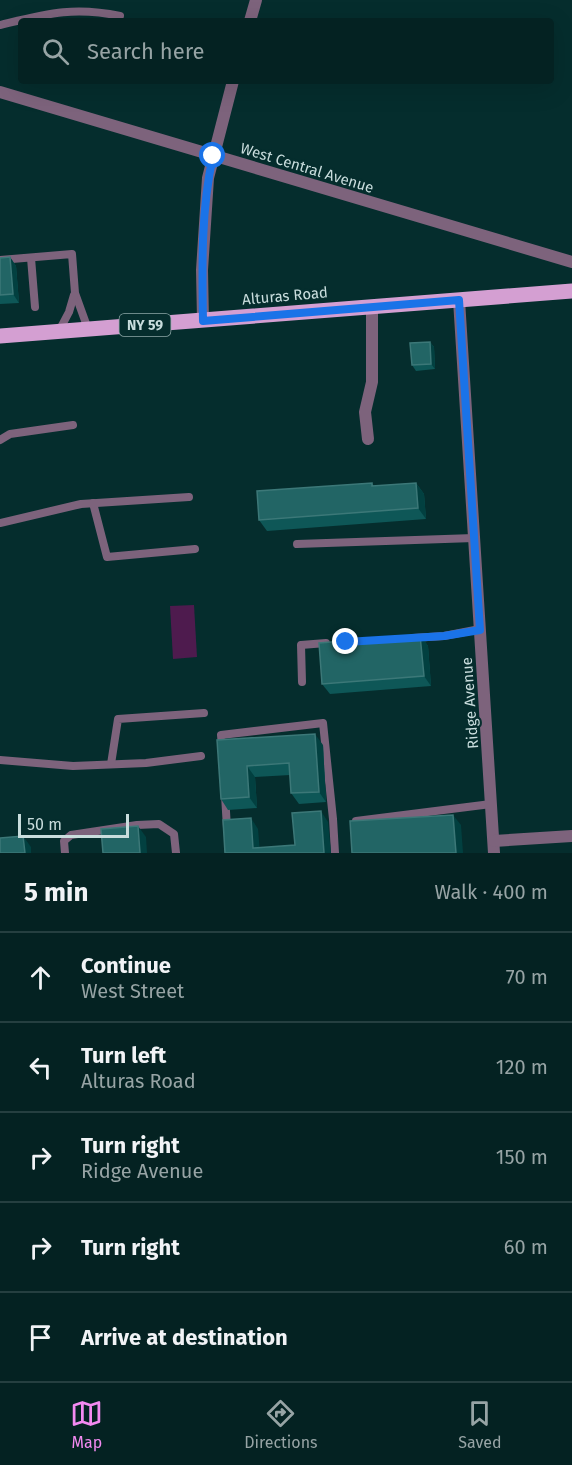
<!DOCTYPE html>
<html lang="en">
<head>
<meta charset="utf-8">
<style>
	:root { --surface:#042222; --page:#0d2a2a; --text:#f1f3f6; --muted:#97a4a5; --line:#253f40; --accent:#f38af1 }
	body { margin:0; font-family:"Fira Sans",sans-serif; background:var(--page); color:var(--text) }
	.scale { position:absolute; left:18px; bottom:15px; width:111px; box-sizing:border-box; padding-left:6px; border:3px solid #c9dddd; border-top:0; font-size:16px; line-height:21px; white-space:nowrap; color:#c9dddd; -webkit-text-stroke:4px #052d2d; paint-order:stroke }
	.stop { position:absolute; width:18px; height:18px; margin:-14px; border:4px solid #1a73e8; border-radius:50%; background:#fff }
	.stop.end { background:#1a73e8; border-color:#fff; box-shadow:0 2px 6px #0008 }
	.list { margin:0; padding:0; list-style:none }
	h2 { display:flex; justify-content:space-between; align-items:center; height:78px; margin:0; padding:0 24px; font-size:26px }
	h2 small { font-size:20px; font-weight:400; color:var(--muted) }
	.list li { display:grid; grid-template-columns:39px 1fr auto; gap:18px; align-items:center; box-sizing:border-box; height:90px; padding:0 24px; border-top:2px solid var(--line) }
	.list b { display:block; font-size:22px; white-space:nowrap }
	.list p { margin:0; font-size:20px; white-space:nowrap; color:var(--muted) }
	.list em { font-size:20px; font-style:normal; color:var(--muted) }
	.icon { flex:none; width:33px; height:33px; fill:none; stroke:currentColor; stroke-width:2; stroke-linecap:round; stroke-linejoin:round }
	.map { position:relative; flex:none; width:572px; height:853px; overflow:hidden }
	.search { position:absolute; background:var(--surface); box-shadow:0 6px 24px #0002; left:18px; right:18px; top:18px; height:66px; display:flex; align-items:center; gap:15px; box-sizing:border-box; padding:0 21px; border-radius:6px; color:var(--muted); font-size:22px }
	.sheet { height:528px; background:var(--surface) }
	nav { display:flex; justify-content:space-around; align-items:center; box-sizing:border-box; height:84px; border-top:2px solid var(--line); background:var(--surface); font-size:16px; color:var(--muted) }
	nav a { display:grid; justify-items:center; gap:3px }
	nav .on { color:var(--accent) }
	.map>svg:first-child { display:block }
	.green { fill:#4e1b4e }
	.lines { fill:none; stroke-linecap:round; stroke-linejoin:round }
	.service { stroke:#7d637c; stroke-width:8 }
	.minor { stroke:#7d637c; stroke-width:12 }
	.primary { stroke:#d49fd2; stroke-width:15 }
	.wall { fill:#0e5757 }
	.shaded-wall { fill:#024040 }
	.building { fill:#226565; stroke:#3c7878; stroke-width:1.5 }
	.route { stroke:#1a73e8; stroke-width:8 }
	.labels { text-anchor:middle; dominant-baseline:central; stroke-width:4.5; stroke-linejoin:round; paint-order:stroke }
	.shield { fill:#052d2d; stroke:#8ea8a8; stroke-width:1.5 }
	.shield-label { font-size:14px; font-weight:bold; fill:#c9dddd }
	.street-label { font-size:15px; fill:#c9dddd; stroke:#052d2d }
</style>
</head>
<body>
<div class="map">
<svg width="572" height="853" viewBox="0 0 572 853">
	<rect width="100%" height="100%" fill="#052d2d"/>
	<path class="green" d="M 194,605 L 197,657 L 173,659 L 170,606 Z"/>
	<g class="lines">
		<g class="service">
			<path d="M 0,25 C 46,14 73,6 120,16"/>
			<path d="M 31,258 L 35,307"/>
			<path d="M 0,260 L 72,254 L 75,293 L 88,329"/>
			<path d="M 59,331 L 69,312 L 74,295"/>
			<path d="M 0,440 L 10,434 L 73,425"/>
			<path d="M 93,503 L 107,557 L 195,549"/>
			<path d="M 0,523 L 81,504 L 189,497"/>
			<path d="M 297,544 L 474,538"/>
			<path d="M 413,638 L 444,636 L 480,629"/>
			<path d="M 302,682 L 301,645 L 326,643"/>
			<path d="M 222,747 L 221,735 L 323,723 L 333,819 L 335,853"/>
			<path d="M 0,760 L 73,766 L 146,763 L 201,756"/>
			<path d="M 111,764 L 118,719 L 204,713"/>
			<path d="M 225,795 L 227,828"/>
			<path d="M 356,821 L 491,804"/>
			<path d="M 65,853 L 64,841 L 71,835 L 137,825 L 159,824 L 174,834 L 176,853"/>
		</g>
		<g class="minor">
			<path d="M 250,21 L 256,0"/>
			<path d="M 0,92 L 572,262"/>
			<path d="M 459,300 L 494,853"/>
			<path d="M 203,321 L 202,270 L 208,178 L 233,81"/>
			<path d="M 368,439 L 365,412 L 372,382 L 372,307"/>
			<path d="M 494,841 L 572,836"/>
		</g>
		<path class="primary" d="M 0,336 L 572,291"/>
	</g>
	<g class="wall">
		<path d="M 10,257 L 16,266 L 19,303 L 0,304 L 0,258 Z"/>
		<path d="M 430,342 L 434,347 L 435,369 L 416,371 L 412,365 Z"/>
		<path d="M 372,483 L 374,486 L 416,483 L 424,494 L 426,519 L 267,531 L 259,520 Z"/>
		<path d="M 420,635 L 428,646 L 431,686 L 330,694 L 322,684 Z"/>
		<path d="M 217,740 L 323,745 L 326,802 L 299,804 L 291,793 L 290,775 L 255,777 L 257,808 L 228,810 L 221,799 Z"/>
	</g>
	<g class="shaded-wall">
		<path d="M 10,257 L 16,266 L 19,303 L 13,294 Z"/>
		<path d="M 430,342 L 434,347 L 435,369 L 431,364 Z"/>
		<path d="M 416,483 L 424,494 L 426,519 L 418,508 Z"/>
		<path d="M 420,635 L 428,646 L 431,686 L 424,676 Z"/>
		<path d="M 315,734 L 323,745 L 326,802 L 319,792 Z"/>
		<path d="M 247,766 L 255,777 L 257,808 L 249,797 Z"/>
		<path d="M 321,811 L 328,822 L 331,853 L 324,853 Z"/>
		<path d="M 453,815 L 461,825 L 463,853 L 456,853 Z"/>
		<path d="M 251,818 L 258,829 L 260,853 L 253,848 Z"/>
		<path d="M 138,826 L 146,837 L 147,853 L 140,853 Z"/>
		<path d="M 23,836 L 31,847 L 31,853 L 25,853 Z"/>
	</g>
	<g class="building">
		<path d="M 10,257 L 13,294 L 0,295 L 0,258 Z"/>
		<path d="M 430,342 L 431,364 L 412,365 L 410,343 Z"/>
		<path d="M 372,483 L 372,486 L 416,483 L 418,508 L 259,520 L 257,491 Z"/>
		<path d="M 420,635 L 424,676 L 322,684 L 319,643 Z"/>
		<path d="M 315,734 L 319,792 L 291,793 L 289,763 L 247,766 L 249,797 L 221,799 L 217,740 Z"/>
		<path d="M 321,811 L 324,853 L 225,853 L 223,820 L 251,818 L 253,848 L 295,845 L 292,813 Z"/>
		<path d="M 453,815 L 456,853 L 352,853 L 350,821 Z"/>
		<path d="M 138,826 L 140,853 L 103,853 L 101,829 Z"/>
		<path d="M 23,836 L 25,853 L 0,853 L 0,838 Z"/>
	</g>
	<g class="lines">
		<path class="route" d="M 213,156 C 201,209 202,266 203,321 L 459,300 L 480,630 L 444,636 L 346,642"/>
	</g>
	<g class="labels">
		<rect class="shield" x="119.5" y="314" width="51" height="22" rx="4.5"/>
		<g class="shield-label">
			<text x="145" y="325">NY 59</text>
		</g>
		<g class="street-label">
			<text transform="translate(307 168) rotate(17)">West Central Avenue</text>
			<text transform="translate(285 296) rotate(-5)">Alturas Road</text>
			<text transform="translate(470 703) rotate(-94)">Ridge Avenue</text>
		</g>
	</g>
</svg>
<div class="scale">50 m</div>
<div class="stop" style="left:213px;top:156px"></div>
<div class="stop end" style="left:346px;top:642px"></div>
<div class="search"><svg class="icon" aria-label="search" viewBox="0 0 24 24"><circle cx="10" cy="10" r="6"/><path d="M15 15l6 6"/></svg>Search here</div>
</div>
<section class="sheet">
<h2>5 min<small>Walk · 400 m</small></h2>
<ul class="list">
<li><svg class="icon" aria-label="ahead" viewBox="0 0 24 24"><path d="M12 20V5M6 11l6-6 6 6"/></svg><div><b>Continue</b><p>West Street</p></div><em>70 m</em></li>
<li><svg class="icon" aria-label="left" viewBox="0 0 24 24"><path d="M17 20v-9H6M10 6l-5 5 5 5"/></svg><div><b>Turn left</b><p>Alturas Road</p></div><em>120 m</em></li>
<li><svg class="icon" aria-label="right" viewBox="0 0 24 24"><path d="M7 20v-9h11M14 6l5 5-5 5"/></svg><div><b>Turn right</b><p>Ridge Avenue</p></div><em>150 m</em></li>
<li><svg class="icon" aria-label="right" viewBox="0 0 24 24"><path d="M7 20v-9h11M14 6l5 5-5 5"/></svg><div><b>Turn right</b></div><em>60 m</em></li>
<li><svg class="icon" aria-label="arrive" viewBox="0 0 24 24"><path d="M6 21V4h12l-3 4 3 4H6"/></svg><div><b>Arrive at destination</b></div></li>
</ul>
</section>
<nav>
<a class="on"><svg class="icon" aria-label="map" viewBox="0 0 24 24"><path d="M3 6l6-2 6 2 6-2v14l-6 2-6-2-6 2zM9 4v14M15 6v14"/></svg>Map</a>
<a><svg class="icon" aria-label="directions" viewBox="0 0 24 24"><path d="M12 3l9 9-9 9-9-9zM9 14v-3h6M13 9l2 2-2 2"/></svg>Directions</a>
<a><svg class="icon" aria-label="saved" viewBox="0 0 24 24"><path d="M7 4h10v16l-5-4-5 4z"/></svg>Saved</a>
</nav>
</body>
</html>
